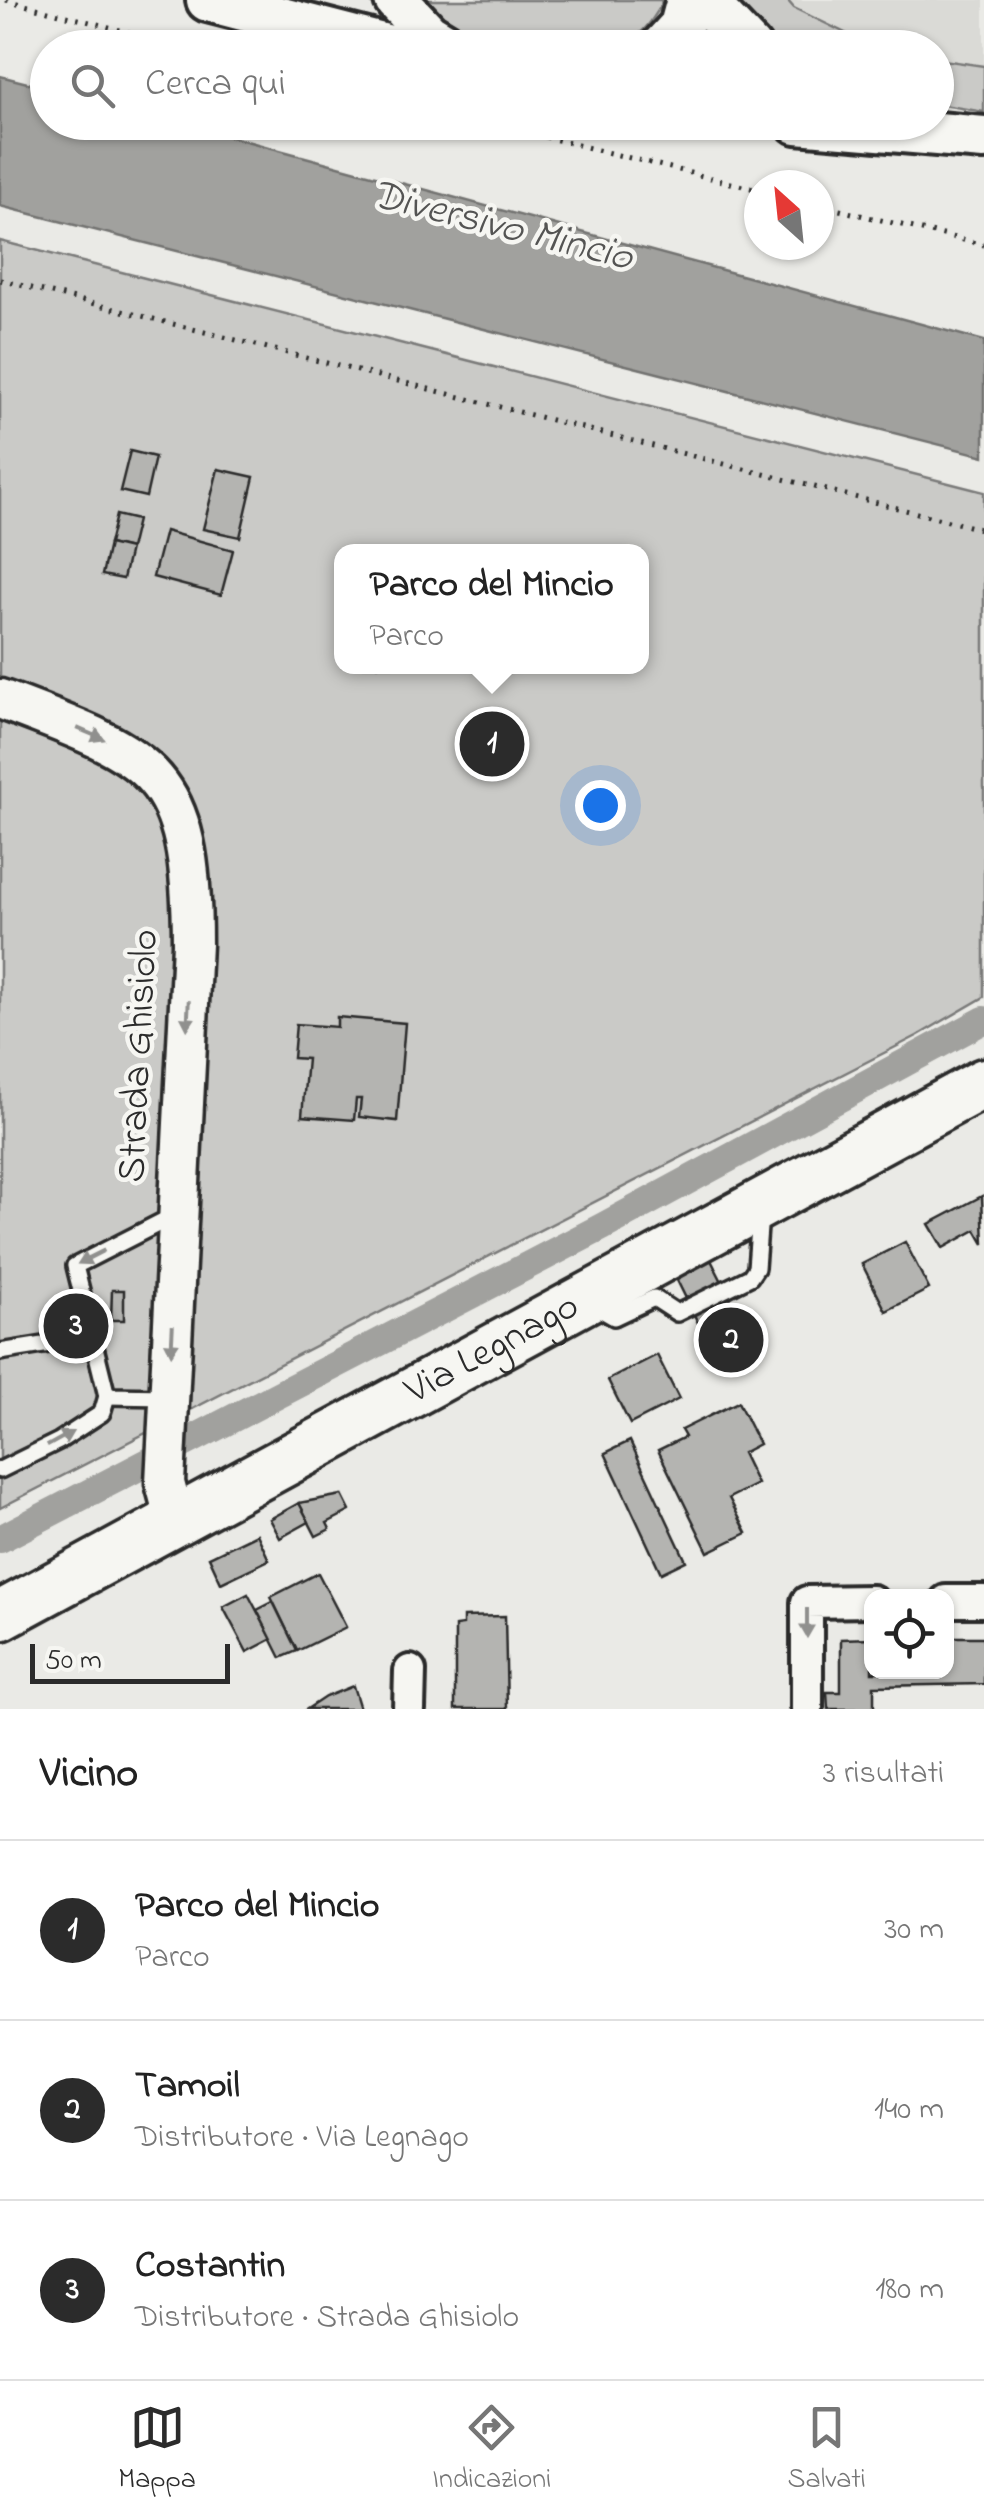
<!DOCTYPE html>
<html lang="it">
<head>
<meta charset="utf-8">
<style>
	:root { --surface:#fff; --page:#f2f2f2; --text:#222; --muted:#767676; --line:#e0e0e0; --accent:#2b2b2b }
	body { margin:0; font-family:"Indie Flower",sans-serif; background:var(--page); color:var(--text) }
	.controls { position:absolute; right:30px; bottom:30px; display:grid; overflow:hidden; border-radius:20px; box-shadow:0 2px 8px #0004 }
	.controls button { width:90px; height:90px; display:grid; place-items:center; padding:0; border:0; border-bottom:2px solid var(--line); background:var(--surface); color:var(--text); font:50px sans-serif }
	.compass { position:absolute; left:744px; top:170px; width:90px; height:90px; border-radius:50%; background:var(--surface); box-shadow:0 2px 8px #0004; rotate:333deg }
	.scale { position:absolute; left:30px; bottom:25px; width:200px; box-sizing:border-box; padding-left:10px; border:5px solid #2b2b2b; border-top:0; font-size:28px; line-height:35px; white-space:nowrap; color:#2b2b2b; -webkit-text-stroke:8px #f6f6f2; paint-order:stroke }
	.you { position:absolute; left:600px; top:805px; width:35px; height:35px; margin:-25px; border:8px solid #fff; border-radius:50%; background:#1a73e8; box-shadow:0 0 0 15px #1a73e833 }
	.badge { display:grid; place-items:center; width:65px; height:65px; border-radius:50%; background:var(--accent); color:#fff; font-size:32px; font-weight:700 }
	.pin { position:absolute; translate:-50% -50%; border:5px solid #fff; box-shadow:0 2px 10px #0006 }
	.popup { position:absolute; left:334px; top:544px; width:315px; height:130px; box-sizing:border-box; display:grid; place-content:center; border-radius:20px; background:var(--surface); filter:drop-shadow(0 2px 8px #0005); font-size:32px; white-space:nowrap; color:var(--muted) }
	.popup b { font-size:38px; color:var(--text) }
	.popup::after { content:''; position:absolute; left:50%; top:100%; margin-left:-20px; border:20px solid transparent; border-top-color:var(--surface) }
	.list { margin:0; padding:0; list-style:none }
	h2 { display:flex; justify-content:space-between; align-items:center; height:130px; margin:0; padding:0 40px; font-size:42px }
	h2 small { font-size:32px; font-weight:400; color:var(--muted) }
	.list li { display:grid; grid-template-columns:65px 1fr auto; gap:30px; align-items:center; box-sizing:border-box; height:180px; padding:0 40px; border-top:2px solid var(--line) }
	.list b { display:block; font-size:38px; white-space:nowrap }
	.list p { margin:0; font-size:32px; white-space:nowrap; color:var(--muted) }
	.list em { font-size:32px; font-style:normal; color:var(--muted) }
	.icon { flex:none; width:55px; height:55px; fill:none; stroke:currentColor; stroke-width:2; stroke-linecap:round; stroke-linejoin:round }
	.map { position:relative; flex:none; width:984px; height:1709px; overflow:hidden }
	.search { position:absolute; background:var(--surface); box-shadow:0 2px 8px #0004; left:30px; right:30px; top:30px; height:110px; display:flex; align-items:center; gap:25px; box-sizing:border-box; padding:0 35px; border-radius:55px; color:var(--muted); font-size:38px }
	.sheet { height:670px; background:var(--surface) }
	nav { display:flex; justify-content:space-around; align-items:center; box-sizing:border-box; height:140px; border-top:2px solid var(--line); background:var(--surface); font-size:28px; color:var(--muted) }
	nav a { display:grid; justify-items:center; gap:5px }
	nav .on { color:var(--accent) }
	.map>svg:first-child { display:block }
	.built { fill:#dadad6 }
	.green { fill:#cacac7; stroke:#7a7a79; stroke-width:2.5; fill-rule:evenodd }
	.water { fill:#a1a19e; stroke:#727270; stroke-width:2.5 }
	.lines { fill:none; stroke-linecap:round; stroke-linejoin:round }
	.canal { stroke:#a1a19e; stroke-width:28 }
	.building { fill:#b4b4b1; stroke:#2b2b2b; stroke-width:2.5 }
	.service-casing { stroke:#2b2b2b; stroke-width:22 }
	.minor-casing { stroke:#2b2b2b; stroke-width:38 }
	.tertiary-casing { stroke:#2b2b2b; stroke-width:45 }
	.secondary-casing { stroke:#2b2b2b; stroke-width:50 }
	.primary-casing { stroke:#2b2b2b; stroke-width:55 }
	.path { stroke:#2b2b2b; stroke-width:5; stroke-dasharray:2.5 8; stroke-linecap:butt }
	.service { stroke:#f6f6f2; stroke-width:15 }
	.minor { stroke:#f6f6f2; stroke-width:30 }
	.tertiary { stroke:#f6f6f2; stroke-width:38 }
	.secondary { stroke:#f6f6f2; stroke-width:42 }
	.primary { stroke:#f6f6f2; stroke-width:48 }
	.oneway { fill:#90908e }
	.labels { text-anchor:middle; dominant-baseline:central; stroke-width:9; stroke-linejoin:round; paint-order:stroke }
	.street-label { font-size:40px; fill:#2b2b2b; stroke:#f6f6f2 }
	.water-label { font-size:42px; font-style:italic; fill:#545453; stroke:#f6f6f2 }
</style>
</head>
<body>
<div class="map">
<svg width="984" height="1709" viewBox="0 0 984 1709">
	<rect width="100%" height="100%" fill="#eaeae6"/>
	<filter id="ink" filterUnits="userSpaceOnUse"><feTurbulence type="fractalNoise" baseFrequency=".01" numOctaves="2"/><feDisplacementMap in="SourceGraphic" scale="20" xChannelSelector="R" yChannelSelector="G"/><feConvolveMatrix kernelMatrix="1 2 1 2 8 2 1 2 1" color-interpolation-filters="sRGB"/></filter>
	<g filter="url(#ink)">
		<path class="built" d="M 728,0 L 984,0 L 984,112 L 937,104 L 936,48 L 784,47 Z"/>
		<g class="green">
			<path d="M 417,0 L 661,0 L 662,4 C 654,17 646,31 632,39 C 613,48 590,47 570,47 C 512,48 463,36 417,0 Z"/>
			<path d="M 728,0 L 787,0 L 794,8 L 874,47 C 798,47 783,60 728,0 Z"/>
			<path d="M 936,59 L 984,66 L 984,112 L 937,104 Z"/>
			<path d="M 0,241 L 984,492 L 984,997 L 917,1036 L 0,1508 ZM 342,552 L 642,552 L 642,666 L 342,666 Z"/>
		</g>
		<path class="water" d="M 0,76 L 47,88 L 48,122 L 180,123 L 984,341 L 984,456 L 0,206 Z"/>
		<g class="lines">
			<path class="canal" d="M 0,1539 L 602,1227 L 984,1020"/>
		</g>
		<g class="building">
			<path d="M 130,451 L 155,457 L 146,497 L 120,491 Z"/>
			<path d="M 218,469 L 254,477 L 240,537 L 203,529 Z"/>
			<path d="M 116,515 L 137,520 L 130,549 L 109,544 Z"/>
			<path d="M 165,531 L 233,550 L 221,595 L 153,577 Z"/>
			<path d="M 109,544 L 130,549 L 123,579 L 102,575 Z"/>
			<path d="M 337,1017 L 405,1023 L 397,1121 L 359,1117 L 361,1099 L 356,1099 L 354,1120 L 302,1116 L 307,1059 L 293,1058 L 296,1024 L 337,1027 Z"/>
			<path d="M 982,1196 L 984,1244 L 976,1230 L 943,1248 L 929,1224 Z"/>
			<path d="M 905,1242 L 929,1289 L 886,1311 L 862,1264 Z"/>
			<path d="M 708,1254 L 743,1323 L 707,1341 L 673,1272 Z"/>
			<path d="M 112,1290 L 124,1290 L 124,1320 L 111,1320 Z"/>
			<path d="M 737,1326 L 747,1346 L 721,1359 L 711,1339 Z"/>
			<path d="M 657,1355 L 679,1399 L 630,1424 L 608,1380 Z"/>
			<path d="M 738,1402 L 759,1444 L 742,1453 L 757,1484 L 729,1498 L 747,1533 L 708,1552 L 658,1450 L 685,1437 L 681,1430 Z"/>
			<path d="M 630,1441 L 686,1561 L 661,1573 L 605,1453 Z"/>
			<path d="M 342,1495 L 350,1511 L 327,1523 L 330,1529 L 316,1536 L 299,1503 Z"/>
			<path d="M 299,1503 L 309,1522 L 280,1538 L 270,1519 Z"/>
			<path d="M 257,1534 L 269,1560 L 221,1583 L 209,1557 Z"/>
			<path d="M 318,1573 L 346,1627 L 297,1651 L 271,1597 Z"/>
			<path d="M 248,1594 L 272,1639 L 247,1652 L 223,1607 Z"/>
			<path d="M 273,1602 L 297,1651 L 281,1658 L 257,1610 Z"/>
			<path d="M 505,1616 L 507,1709 L 455,1709 L 455,1626 L 463,1625 L 463,1617 Z"/>
			<path d="M 946,1637 L 984,1637 L 984,1684 L 874,1686 L 874,1709 L 828,1709 L 827,1692 L 841,1692 L 841,1639 L 872,1638 L 872,1672 L 946,1672 Z"/>
			<path d="M 353,1686 L 360,1709 L 307,1709 L 325,1697 Z"/>
		</g>
		<g class="lines">
			<defs>
				<g id="service">
					<path d="M 593,1305 L 614,1317 L 654,1298 L 677,1313 L 750,1277 L 756,1268 L 760,1214"/>
					<path d="M 0,1352 L 93,1337"/>
					<path d="M 168,1397 L 107,1396 L 75,1266 L 175,1215"/>
					<path d="M 0,1470 L 59,1441 L 102,1413 L 107,1396"/>
				</g>
				<g id="minor">
					<path d="M 946,1601 L 984,1601"/>
					<path d="M 409,1709 L 410,1671"/>
					<path d="M 807,1709 L 807,1602 L 872,1601"/>
				</g>
				<path id="tertiary" d="M 0,699 C 154,757 192,768 192,944 L 165,1483 L 175,1521"/>
				<g id="secondary">
					<path d="M 208,0 L 394,48"/>
					<path d="M 396,0 L 428,34 L 451,48"/>
					<path d="M 704,0 L 750,48"/>
					<path d="M 661,48 L 681,26 L 688,0"/>
					<path d="M 797,122 L 984,138"/>
				</g>
				<g id="primary">
					<path id="s1" d="M 0,1616 L 984,1083"/>
				</g>
			</defs>
			<use href="#service" class="service-casing"/>
			<use href="#minor" class="minor-casing"/>
			<use href="#tertiary" class="tertiary-casing"/>
			<use href="#secondary" class="secondary-casing"/>
			<use href="#primary" class="primary-casing"/>
			<g class="path">
				<path d="M 6,0 L 189,48"/>
				<path d="M 485,122 L 759,190"/>
				<path d="M 819,205 L 984,245"/>
				<path d="M 0,280 L 984,530"/>
			</g>
			<use href="#service" class="service"/>
			<use href="#minor" class="minor"/>
			<use href="#tertiary" class="tertiary"/>
			<use href="#secondary" class="secondary"/>
			<use href="#primary" class="primary"/>
		</g>
		<defs><path id="oneway-solid" d="M-6-.8H1V-3.2L6.5 0L1 3.2V.8H-6Z" transform="scale(2.5)"/></defs>
		<g class="oneway">
			<use href="#oneway-solid" transform="translate(91 734) rotate(23)"/>
			<use href="#oneway-solid" transform="translate(188 1015) rotate(93)"/>
			<use href="#oneway-solid" transform="translate(91 1257) rotate(153)"/>
			<use href="#oneway-solid" transform="translate(172 1340) rotate(93)"/>
			<use href="#oneway-solid" transform="translate(60 1439) rotate(-29)"/>
			<use href="#oneway-solid" transform="translate(807 1623) rotate(90)"/>
		</g>
	</g>
	<g class="labels">
		<g class="street-label">
			<text transform="translate(140 1056) rotate(-87)">Strada Ghisiolo</text>
			<text stroke="none"><textPath href="#s1" startOffset="560">Via Legnago</textPath></text>
		</g>
		<g class="water-label">
			<text transform="translate(502 227) rotate(14)">Diversivo Mincio</text>
		</g>
	</g>
</svg>
<div class="controls">
<button><svg class="icon" aria-label="locate" viewBox="0 0 24 24"><circle cx="12" cy="12" r="6"/><path d="M12 2v4M12 18v4M2 12h4M18 12h4"/></svg></button>
</div>
<svg class="compass" viewBox="-18 -18 36 36"><path d="M0-13l5 13h-10z" fill="#e53935"/><path d="M0 13l5-13h-10z" fill="#767676"/></svg>
<div class="scale">50 m</div>
<div class="you"></div>
<div class="pin badge" style="left:492px;top:744px">1</div>
<div class="popup"><b>Parco del Mincio</b>Parco</div>
<div class="pin badge" style="left:731px;top:1340px">2</div>
<div class="pin badge" style="left:76px;top:1326px">3</div>
<div class="search"><svg class="icon" aria-label="search" viewBox="0 0 24 24"><circle cx="10" cy="10" r="6"/><path d="M15 15l6 6"/></svg>Cerca qui</div>
</div>
<section class="sheet">
<h2>Vicino<small>3 risultati</small></h2>
<ul class="list">
<li><span class="badge">1</span><div><b>Parco del Mincio</b><p>Parco</p></div><em>30 m</em></li>
<li><span class="badge">2</span><div><b>Tamoil</b><p>Distributore · Via Legnago</p></div><em>140 m</em></li>
<li><span class="badge">3</span><div><b>Costantin</b><p>Distributore · Strada Ghisiolo</p></div><em>180 m</em></li>
</ul>
</section>
<nav>
<a class="on"><svg class="icon" aria-label="map" viewBox="0 0 24 24"><path d="M3 6l6-2 6 2 6-2v14l-6 2-6-2-6 2zM9 4v14M15 6v14"/></svg>Mappa</a>
<a><svg class="icon" aria-label="directions" viewBox="0 0 24 24"><path d="M12 3l9 9-9 9-9-9zM9 14v-3h6M13 9l2 2-2 2"/></svg>Indicazioni</a>
<a><svg class="icon" aria-label="saved" viewBox="0 0 24 24"><path d="M7 4h10v16l-5-4-5 4z"/></svg>Salvati</a>
</nav>
</body>
</html>
